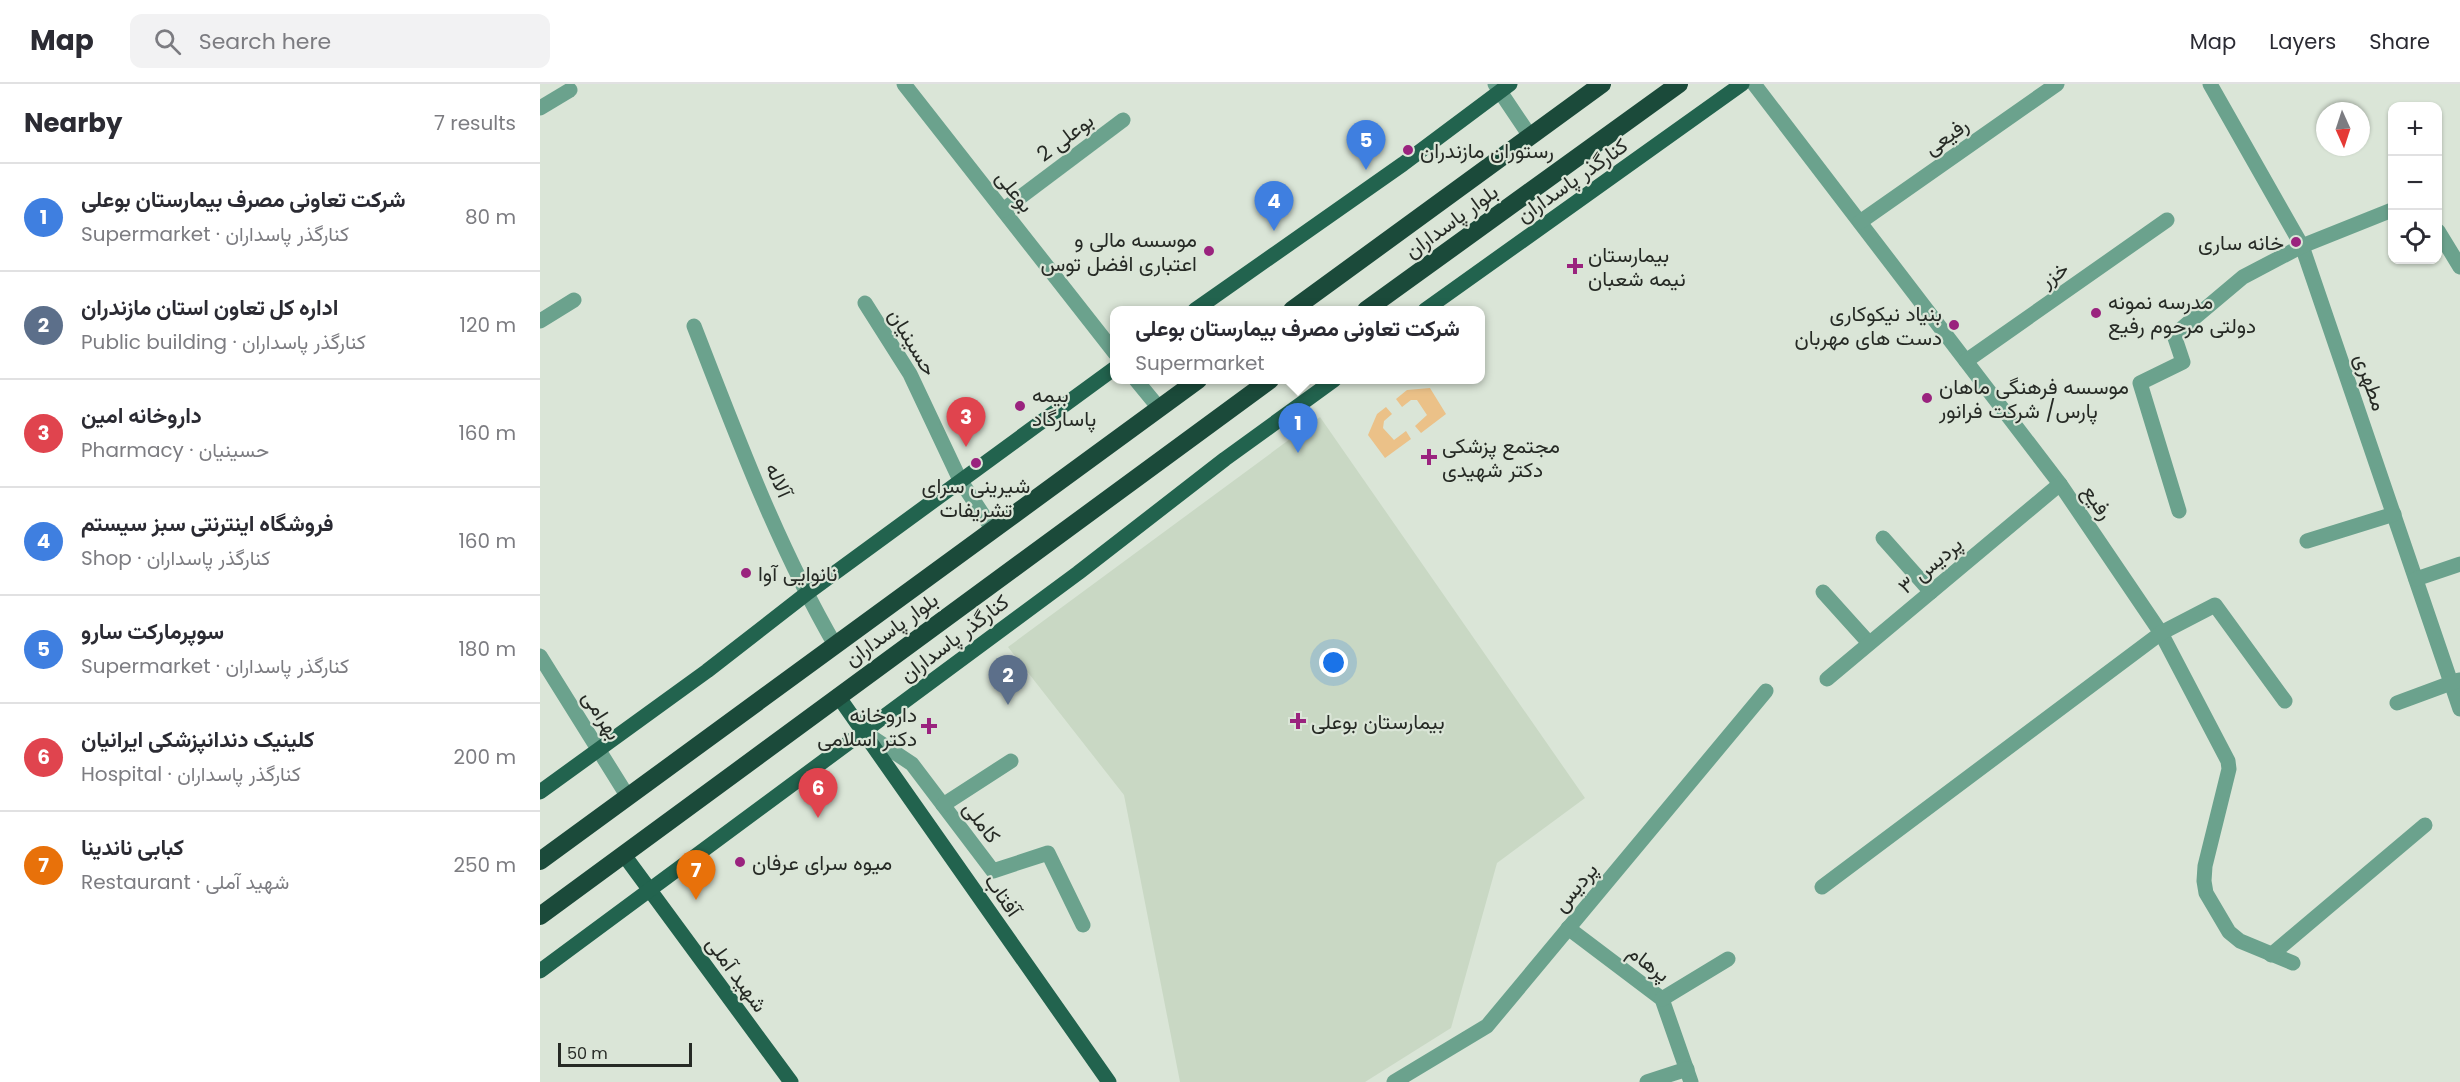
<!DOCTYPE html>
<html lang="en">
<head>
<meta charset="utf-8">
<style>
	:root { --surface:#fff; --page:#f2f2f3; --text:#2b2b33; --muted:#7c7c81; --line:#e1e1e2; --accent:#7c3aed }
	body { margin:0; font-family:Poppins,Vazirmatn,sans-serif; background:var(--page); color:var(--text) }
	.controls { position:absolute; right:18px; top:18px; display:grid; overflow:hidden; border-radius:12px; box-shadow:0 2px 4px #0004 }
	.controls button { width:54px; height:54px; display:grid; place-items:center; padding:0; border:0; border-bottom:2px solid var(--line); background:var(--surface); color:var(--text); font:30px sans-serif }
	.compass { position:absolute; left:1776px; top:18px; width:54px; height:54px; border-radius:50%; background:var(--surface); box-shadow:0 2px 4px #0004; rotate:177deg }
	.scale { position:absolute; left:18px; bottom:15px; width:134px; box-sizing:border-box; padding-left:6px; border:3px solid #262a25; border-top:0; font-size:16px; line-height:21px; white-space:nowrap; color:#262a25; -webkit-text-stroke:4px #dae5d7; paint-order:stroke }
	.you { position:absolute; left:794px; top:579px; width:21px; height:21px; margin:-15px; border:4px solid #fff; border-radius:50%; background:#1a73e8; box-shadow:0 0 0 9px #1a73e833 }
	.badge { display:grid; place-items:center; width:39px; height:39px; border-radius:50%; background:var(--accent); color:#fff; font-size:20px; font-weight:700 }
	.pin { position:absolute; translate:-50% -50px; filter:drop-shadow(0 2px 3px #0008) }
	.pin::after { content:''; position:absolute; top:32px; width:21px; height:18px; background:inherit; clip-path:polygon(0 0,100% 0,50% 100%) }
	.popup { position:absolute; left:570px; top:222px; width:375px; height:78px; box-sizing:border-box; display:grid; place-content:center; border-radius:12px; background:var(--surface); filter:drop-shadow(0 2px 4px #0005); font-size:20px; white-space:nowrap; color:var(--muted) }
	.popup b { font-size:22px; color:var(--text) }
	.popup::after { content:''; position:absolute; left:50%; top:100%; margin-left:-12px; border:12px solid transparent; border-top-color:var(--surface) }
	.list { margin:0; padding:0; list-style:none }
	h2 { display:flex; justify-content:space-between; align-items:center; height:78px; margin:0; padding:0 24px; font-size:26px }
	h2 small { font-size:20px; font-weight:400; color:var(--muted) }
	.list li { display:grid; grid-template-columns:39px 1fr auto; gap:18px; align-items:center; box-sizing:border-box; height:108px; padding:0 24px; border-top:2px solid var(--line) }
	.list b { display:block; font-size:22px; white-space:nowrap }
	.list p { margin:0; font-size:20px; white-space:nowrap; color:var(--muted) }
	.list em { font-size:20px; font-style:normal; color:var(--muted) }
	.icon { flex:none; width:33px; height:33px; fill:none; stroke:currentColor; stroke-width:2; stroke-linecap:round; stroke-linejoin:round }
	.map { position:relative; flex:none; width:1920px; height:998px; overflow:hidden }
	header { display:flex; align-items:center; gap:36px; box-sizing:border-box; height:84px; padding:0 30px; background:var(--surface); border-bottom:2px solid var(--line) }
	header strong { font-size:28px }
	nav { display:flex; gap:33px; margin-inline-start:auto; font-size:21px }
	.search { width:420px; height:54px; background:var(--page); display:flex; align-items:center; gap:15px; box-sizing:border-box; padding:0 21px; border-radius:12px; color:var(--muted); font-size:22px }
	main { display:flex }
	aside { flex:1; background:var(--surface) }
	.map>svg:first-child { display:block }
	.built { fill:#c9d8c4 }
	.green { fill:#ebc188 }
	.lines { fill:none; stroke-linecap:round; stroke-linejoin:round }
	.minor { stroke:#6ba28d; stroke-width:15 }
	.major { stroke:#22634e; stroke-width:15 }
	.highway { stroke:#1b4a3a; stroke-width:18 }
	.poi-dot { fill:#9a237e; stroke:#dae5d7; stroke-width:2 }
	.labels { text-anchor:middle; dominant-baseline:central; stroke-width:4.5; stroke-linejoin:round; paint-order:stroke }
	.street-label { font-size:21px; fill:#262a25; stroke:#dae5d7 }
	.poi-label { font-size:21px; fill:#262a25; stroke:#dae5d7; text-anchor:start }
</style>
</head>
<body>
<header>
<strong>Map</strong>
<div class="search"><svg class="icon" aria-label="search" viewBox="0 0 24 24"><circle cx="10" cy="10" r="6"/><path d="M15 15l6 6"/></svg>Search here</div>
<nav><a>Map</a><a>Layers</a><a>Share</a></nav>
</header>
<main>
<aside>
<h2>Nearby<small>7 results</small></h2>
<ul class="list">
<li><span class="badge" style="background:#3f7fe0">1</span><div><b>شرکت تعاونی مصرف بیمارستان بوعلی</b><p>Supermarket · کنارگذر پاسداران</p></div><em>80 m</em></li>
<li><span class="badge" style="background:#5c6f8a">2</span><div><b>اداره کل تعاون استان مازندران</b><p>Public building · کنارگذر پاسداران</p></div><em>120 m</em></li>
<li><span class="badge" style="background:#e0444e">3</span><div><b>داروخانه امین</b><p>Pharmacy · حسینیان</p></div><em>160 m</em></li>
<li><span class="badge" style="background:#3f7fe0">4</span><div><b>فروشگاه اینترنتی سبز سیستم</b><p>Shop · کنارگذر پاسداران</p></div><em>160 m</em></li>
<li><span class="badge" style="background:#3f7fe0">5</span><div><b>سوپرمارکت سارو</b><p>Supermarket · کنارگذر پاسداران</p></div><em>180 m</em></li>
<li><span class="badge" style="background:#e0444e">6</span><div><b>کلینیک دندانپزشکی ایرانیان</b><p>Hospital · کنارگذر پاسداران</p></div><em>200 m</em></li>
<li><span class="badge" style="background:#e8710a">7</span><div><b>کبابی ناندینا</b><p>Restaurant · شهید آملی</p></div><em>250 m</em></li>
</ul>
</aside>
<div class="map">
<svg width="1920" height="998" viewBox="0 0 1920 998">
	<rect width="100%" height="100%" fill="#dae5d7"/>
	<path class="built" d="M 780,333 L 1045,714 L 957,779 L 911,944 L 825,998 L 640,998 L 584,711 L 468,563 Z"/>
	<g class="green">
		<path d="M 890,304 L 906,330 L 881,349 L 875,342 L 887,331 L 877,316 L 871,316 L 862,323 L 856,315 L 867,306 Z"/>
		<path d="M 846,323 L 852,330 L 844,337 L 843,344 L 854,356 L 866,347 L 871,355 L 845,374 L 828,351 L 837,330 Z"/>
	</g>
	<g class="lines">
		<g class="minor">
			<path d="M 364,0 L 575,269"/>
			<path d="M 955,0 L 990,52"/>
			<path d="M 1214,0 L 1520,400 L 1621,549 L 1688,677 L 1689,685 L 1665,782 L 1664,797 L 1666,809 L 1689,848 L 1700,857 L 1753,879"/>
			<path d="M 1670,0 L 1762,162 L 1920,625"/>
			<path d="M 0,24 L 30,6"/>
			<path d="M 463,126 L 583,36"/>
			<path d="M 1320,138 L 1517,0"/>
			<path d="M 1898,147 L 1920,183"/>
			<path d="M 325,219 L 370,290 L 420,396 L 453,446"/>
			<path d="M 0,237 L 34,216"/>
			<path d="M 154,242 C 196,350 237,461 295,561"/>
			<path d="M 1426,277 L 1627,136"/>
			<path d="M 596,296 L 619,324"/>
			<path d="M 1639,427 L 1600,299 L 1643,278 L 1634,251 L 1703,193 L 1762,162 L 1852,126"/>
			<path d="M 1343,454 L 1391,508"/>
			<path d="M 1767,457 L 1854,430"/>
			<path d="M 1876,495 L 1920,480"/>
			<path d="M 1283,508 L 1329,559"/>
			<path d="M 0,572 L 88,713"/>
			<path d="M 1287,595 L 1520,400"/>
			<path d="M 1857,619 L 1919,596"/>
			<path d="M 324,648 L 372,680 L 453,787 L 508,769 L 543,841"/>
			<path d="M 403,721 L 471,677"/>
			<path d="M 1282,803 L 1621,549 L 1675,521 L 1745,617"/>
			<path d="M 1028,844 L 1122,915 L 1151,998"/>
			<path d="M 1731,871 L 1885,741"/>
			<path d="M 1122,915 L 1188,875"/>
			<path d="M 854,998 L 947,942 L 1226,607"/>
			<path d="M 1107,998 L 1147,985"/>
		</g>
		<g class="major">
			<path d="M 655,226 L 863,80 L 970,0"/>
			<path d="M 885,226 L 1202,0"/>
			<path d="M 298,612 L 569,998"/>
			<path d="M 0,708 L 167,587 L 266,510 L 575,284"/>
			<path d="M 84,771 L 251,998"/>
			<path d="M 0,887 L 538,489 L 685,375 L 794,296"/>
		</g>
		<g class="highway">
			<path d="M 752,226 L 1062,0"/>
			<path d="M 826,226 L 1139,0"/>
			<path d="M 0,777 L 658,296"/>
			<path d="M 0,832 L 730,296"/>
		</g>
	</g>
	<g class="poi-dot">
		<circle cx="868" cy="66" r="6"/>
		<circle cx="1756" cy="158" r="6"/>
		<circle cx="669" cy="167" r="6"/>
		<path d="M1032 173h6v6h6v6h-6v6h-6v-6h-6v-6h6z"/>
		<circle cx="1556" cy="229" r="6"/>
		<circle cx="1414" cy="241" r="6"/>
		<circle cx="1387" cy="314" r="6"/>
		<circle cx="480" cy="322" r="6"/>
		<path d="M886 364h6v6h6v6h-6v6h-6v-6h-6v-6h6z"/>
		<circle cx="436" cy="379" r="6"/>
		<circle cx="206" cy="489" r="6"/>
		<path d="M755 628h6v6h6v6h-6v6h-6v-6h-6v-6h6z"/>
		<path d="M386 633h6v6h6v6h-6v6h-6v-6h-6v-6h6z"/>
		<circle cx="200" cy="778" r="6"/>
	</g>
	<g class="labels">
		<g class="street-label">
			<text transform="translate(1406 52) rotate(-35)">رفیعی</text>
			<text transform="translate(525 53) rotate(-37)">بوعلی 2</text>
			<text transform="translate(1032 96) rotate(-35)">کنارگذر پاسداران</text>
			<text transform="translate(475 107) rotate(52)">بوعلی</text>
			<text transform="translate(911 137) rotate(-36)">بلوار پاسداران</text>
			<text transform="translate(1514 190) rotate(-35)">خزر</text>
			<text transform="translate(373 258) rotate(59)">حسینیان</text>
			<text transform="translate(1831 298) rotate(71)">مطهری</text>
			<text transform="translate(239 396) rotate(66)">آلاله</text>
			<text transform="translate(1558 418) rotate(56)">رفیع</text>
			<text transform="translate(1390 481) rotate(-40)">پردیس ۳</text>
			<text transform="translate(351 545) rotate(-36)">بلوار پاسداران</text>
			<text transform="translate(414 554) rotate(-37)">کنارگذر پاسداران</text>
			<text transform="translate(62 631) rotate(58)">بهرامی</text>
			<text transform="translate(442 738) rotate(53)">کاملی</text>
			<text transform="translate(1035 803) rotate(-50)">پردیس</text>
			<text transform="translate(463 811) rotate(55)">آفتاب</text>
			<text transform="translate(1109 879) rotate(37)">پرهام</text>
			<text transform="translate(197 890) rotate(54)">شهید آملی</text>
		</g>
		<g class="poi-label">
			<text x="880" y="66">رستوران مازندران</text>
			<text x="657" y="155" text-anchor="end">موسسه مالی و<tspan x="657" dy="24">اعتباری افضل توس</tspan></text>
			<text x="1744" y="158" text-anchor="end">خانه ساری</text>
			<text x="1048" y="170">بیمارستان<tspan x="1048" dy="24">نیمه شعبان</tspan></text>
			<text x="1568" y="217">مدرسه نمونه<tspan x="1568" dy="24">دولتی مرحوم رفیع</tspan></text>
			<text x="1402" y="229" text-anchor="end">بنیاد نیکوکاری<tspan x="1402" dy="24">دست های مهربان</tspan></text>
			<text x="1399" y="302">موسسه فرهنگی ماهان<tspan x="1399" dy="24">پارس/ شرکت فرانور</tspan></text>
			<text x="492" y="310">بیمه<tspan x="492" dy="24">پاسارگاد</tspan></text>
			<text x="902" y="361">مجتمع پزشکی<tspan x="902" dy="24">دکتر شهیدی</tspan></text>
			<text x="436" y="401" text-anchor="middle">شیرینی سرای<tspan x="436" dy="24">تشریفات</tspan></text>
			<text x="218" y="489">نانوایی آوا</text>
			<text x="377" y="630" text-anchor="end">داروخانه<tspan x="377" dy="24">دکتر اسلامی</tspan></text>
			<text x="771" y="637">بیمارستان بوعلی</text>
			<text x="212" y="778">میوه سرای عرفان</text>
		</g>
	</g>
</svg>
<div class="controls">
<button>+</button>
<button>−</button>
<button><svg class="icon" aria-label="locate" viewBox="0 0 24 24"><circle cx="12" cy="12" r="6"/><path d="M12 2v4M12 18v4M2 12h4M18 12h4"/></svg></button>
</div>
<svg class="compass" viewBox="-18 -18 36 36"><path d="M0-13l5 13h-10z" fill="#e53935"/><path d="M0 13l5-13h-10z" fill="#7c7c81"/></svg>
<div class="scale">50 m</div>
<div class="you"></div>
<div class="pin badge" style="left:758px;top:369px;background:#3f7fe0">1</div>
<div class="popup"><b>شرکت تعاونی مصرف بیمارستان بوعلی</b>Supermarket</div>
<div class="pin badge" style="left:468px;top:621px;background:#5c6f8a">2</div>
<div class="pin badge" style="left:426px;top:363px;background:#e0444e">3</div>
<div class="pin badge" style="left:734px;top:147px;background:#3f7fe0">4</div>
<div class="pin badge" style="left:826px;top:86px;background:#3f7fe0">5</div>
<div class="pin badge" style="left:278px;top:734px;background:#e0444e">6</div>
<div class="pin badge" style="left:156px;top:816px;background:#e8710a">7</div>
</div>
</main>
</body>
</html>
